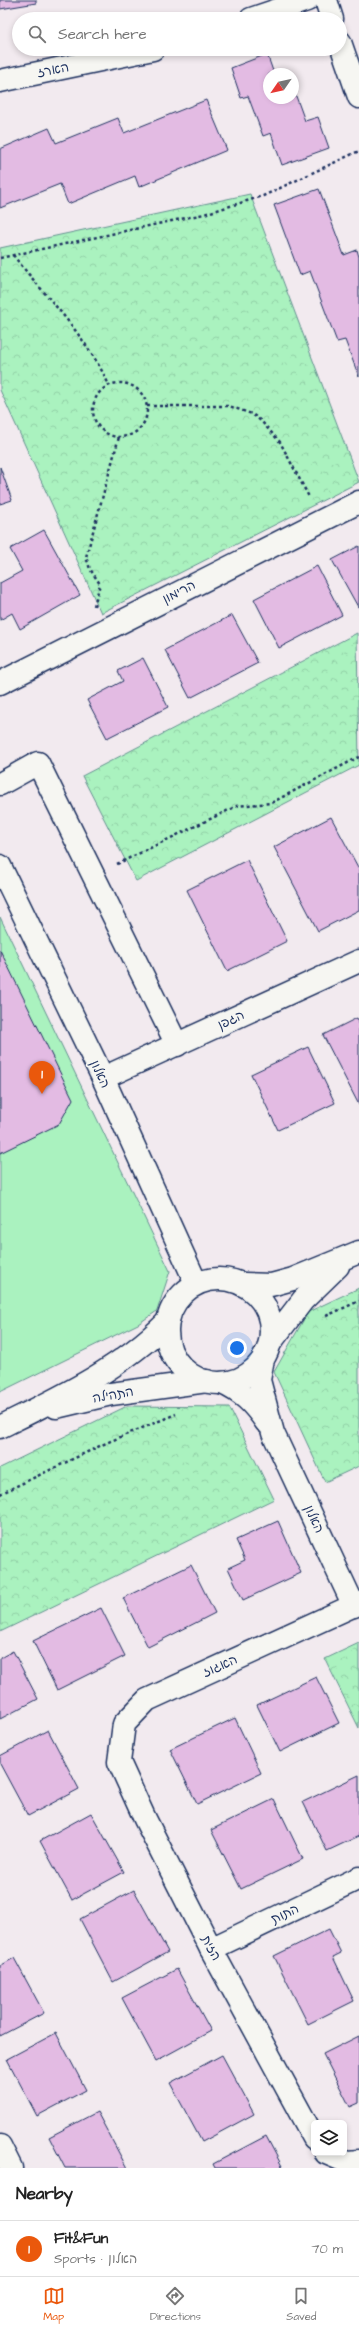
<!DOCTYPE html>
<html lang="en">
<head>
<meta charset="utf-8">
<style>
	:root { --surface:#fff; --page:#f6f6f6; --text:#222; --muted:#767676; --line:#e0e0e0; --accent:#ea580c }
	body { margin:0; font-family:"Architects Daughter","Playpen Sans Hebrew",sans-serif; background:var(--page); color:var(--text) }
	.controls { position:absolute; right:12px; bottom:12px; display:grid; overflow:hidden; border-radius:6px; box-shadow:0 2px 6px #0003 }
	.controls button { width:36px; height:36px; display:grid; place-items:center; padding:0; border:0; border-bottom:1px solid var(--line); background:var(--surface); color:var(--text); font:20px sans-serif }
	.compass { position:absolute; left:263px; top:68px; width:36px; height:36px; border-radius:50%; background:var(--surface); box-shadow:0 2px 6px #0003; rotate:236deg }
	.you { position:absolute; left:237px; top:1348px; width:14px; height:14px; margin:-10px; border:3px solid #fff; border-radius:50%; background:#1a73e8; box-shadow:0 0 0 6px #1a73e833 }
	.badge { display:grid; place-items:center; width:26px; height:26px; border-radius:50%; background:var(--accent); color:#fff; font-size:13px; font-weight:700 }
	.pin { position:absolute; translate:-50% -33px; filter:drop-shadow(0 1px 2px #0008) }
	.pin::after { content:''; position:absolute; top:21px; width:14px; height:12px; background:inherit; clip-path:polygon(0 0,100% 0,50% 100%) }
	.list { margin:0; padding:0; list-style:none }
	h2 { display:flex; justify-content:space-between; align-items:center; height:52px; margin:0; padding:0 16px; font-size:17px }
	h2 small { font-size:13px; font-weight:400; color:var(--muted) }
	.list li { display:grid; grid-template-columns:26px 1fr auto; gap:12px; align-items:center; box-sizing:border-box; height:56px; padding:0 16px; border-top:1px solid var(--line) }
	.list b { display:block; font-size:15px; white-space:nowrap }
	.list p { margin:0; font-size:13px; white-space:nowrap; color:var(--muted) }
	.list em { font-size:13px; font-style:normal; color:var(--muted) }
	.icon { flex:none; width:22px; height:22px; fill:none; stroke:currentColor; stroke-width:2; stroke-linecap:round; stroke-linejoin:round }
	.map { position:relative; flex:none; width:359px; height:2168px; overflow:hidden }
	.search { position:absolute; background:var(--surface); box-shadow:0 2px 6px #0003; left:12px; right:12px; top:12px; height:44px; display:flex; align-items:center; gap:10px; box-sizing:border-box; padding:0 14px; border-radius:22px; color:var(--muted); font-size:15px }
	.sheet { height:108px; background:var(--surface) }
	nav { display:flex; justify-content:space-around; align-items:center; box-sizing:border-box; height:56px; border-top:1px solid var(--line); background:var(--surface); font-size:11px; color:var(--muted) }
	nav a { display:grid; justify-items:center; gap:2px }
	nav .on { color:var(--accent) }
	.map>svg:first-child { display:block }
	.park { fill:url(#park-crowns); stroke:#62908e }
	.pitch { fill:#aaf2bf; stroke:#62908e }
	.building { fill:#e3bbe3; stroke:#1b2f5e }
	.lines { fill:none; stroke-linecap:round; stroke-linejoin:round }
	.minor-casing { stroke:#1b2f5e; stroke-width:25 }
	.path { stroke:#1b2f5e; stroke-width:2.5; stroke-dasharray:3 3; stroke-linecap:butt }
	.minor { stroke:#f6f6f2; stroke-width:22 }
	.labels { text-anchor:middle; dominant-baseline:central; stroke-width:3.5; stroke-linejoin:round; paint-order:stroke }
	.street-label { font-size:13px; fill:#1b2f5e; stroke:#f6f6f2 }
</style>
</head>
<body>
<div class="map">
<svg width="359" height="2168" viewBox="0 0 359 2168">
	<defs>
		<pattern id="park-crowns" width="20" height="18" patternUnits="userSpaceOnUse"><rect width="20" height="18" fill="#aaf2bf"/><path d="M2 6a3 3 0 1 1 6 0M12 15a3 3 0 1 1 6 0" fill="none" stroke="#92d0a7"/></pattern>
	</defs>
	<rect width="100%" height="100%" fill="#f2eaef"/>
	<filter id="ink" filterUnits="userSpaceOnUse"><feTurbulence type="fractalNoise" baseFrequency=".025" numOctaves="2"/><feDisplacementMap in="SourceGraphic" scale="8" xChannelSelector="R" yChannelSelector="G"/><feConvolveMatrix kernelMatrix="1 2 1 2 8 2 1 2 1" color-interpolation-filters="sRGB"/></filter>
	<g filter="url(#ink)">
		<g class="park">
			<path d="M 250,194 L 359,482 L 101,613 L 0,390 L 0,248 Z"/>
			<path d="M 357,633 L 359,765 L 136,881 L 82,776 Z"/>
			<path d="M 359,1288 L 359,1466 L 325,1482 L 274,1372 L 308,1312 Z"/>
			<path d="M 127,1406 L 229,1407 L 274,1499 L 0,1632 L 0,1468 Z"/>
			<path d="M 359,1643 L 359,1728 L 325,1659 Z"/>
		</g>
		<path class="pitch" d="M 0,917 L 170,1271 L 157,1311 L 138,1324 L 0,1392 Z"/>
		<g class="building">
			<path d="M 0,0 L 36,0 L 36,3 L 0,9 Z"/>
			<path d="M 267,54 L 274,74 L 269,74 L 269,98 L 293,98 L 293,88 L 305,121 L 318,117 L 329,148 L 282,165 L 271,133 L 263,136 L 248,96 L 241,98 L 231,68 Z"/>
			<path d="M 206,100 L 227,150 L 139,187 L 135,176 L 68,204 L 60,184 L 0,208 L 0,149 L 49,128 L 56,143 L 118,118 L 124,133 Z"/>
			<path d="M 319,189 L 344,255 L 357,250 L 359,257 L 359,377 L 345,340 L 337,342 L 310,271 L 300,275 L 274,205 Z"/>
			<path d="M 0,467 L 12,500 L 0,504 Z"/>
			<path d="M 44,530 L 80,595 L 20,629 L 12,613 L 0,620 L 0,583 L 22,571 L 10,549 Z"/>
			<path d="M 359,546 L 359,607 L 358,607 L 332,560 Z"/>
			<path d="M 317,566 L 342,615 L 279,648 L 254,599 Z"/>
			<path d="M 232,615 L 258,663 L 190,698 L 165,650 Z"/>
			<path d="M 143,658 L 168,707 L 107,738 L 87,700 L 123,681 L 118,671 Z"/>
			<path d="M 331,817 L 359,869 L 359,910 L 318,931 L 274,847 Z"/>
			<path d="M 247,860 L 287,941 L 227,971 L 187,890 Z"/>
			<path d="M 0,950 L 73,1099 L 59,1124 L 0,1153 Z"/>
			<path d="M 357,1018 L 359,1022 L 359,1105 L 323,1035 Z"/>
			<path d="M 308,1047 L 335,1103 L 278,1130 L 251,1074 Z"/>
			<path d="M 278,1521 L 301,1573 L 243,1600 L 228,1568 L 245,1560 L 236,1540 Z"/>
			<path d="M 191,1565 L 215,1613 L 148,1647 L 123,1598 Z"/>
			<path d="M 101,1608 L 125,1656 L 57,1690 L 33,1641 Z"/>
			<path d="M 13,1651 L 38,1699 L 0,1719 L 0,1658 Z"/>
			<path d="M 316,1677 L 339,1723 L 280,1752 L 257,1705 Z"/>
			<path d="M 235,1718 L 261,1773 L 197,1804 L 170,1749 Z"/>
			<path d="M 48,1730 L 79,1789 L 28,1816 L 0,1764 L 0,1756 Z"/>
			<path d="M 359,1775 L 359,1836 L 327,1851 L 303,1802 Z"/>
			<path d="M 274,1799 L 303,1859 L 241,1889 L 211,1830 Z"/>
			<path d="M 91,1813 L 124,1872 L 72,1900 L 40,1841 Z"/>
			<path d="M 134,1890 L 168,1952 L 113,1982 L 80,1919 Z"/>
			<path d="M 329,1929 L 341,1953 L 333,1957 L 354,2001 L 308,2024 L 274,1956 Z"/>
			<path d="M 14,1958 L 44,2013 L 0,2036 L 0,1966 Z"/>
			<path d="M 177,1969 L 211,2031 L 156,2061 L 122,1998 Z"/>
			<path d="M 56,2033 L 86,2090 L 37,2116 L 7,2059 Z"/>
			<path d="M 359,2036 L 359,2103 L 350,2107 L 323,2054 Z"/>
			<path d="M 222,2055 L 254,2114 L 202,2142 L 170,2083 Z"/>
			<path d="M 97,2112 L 127,2168 L 65,2168 L 49,2137 Z"/>
			<path d="M 266,2136 L 283,2168 L 215,2168 L 213,2164 Z"/>
		</g>
		<g class="lines">
			<defs>
				<g id="minor">
					<path d="M 326,0 L 332,19"/>
					<path d="M 251,19 L 307,0"/>
					<path d="M 340,42 L 359,97"/>
					<path d="M 0,81 L 153,49"/>
					<path d="M 0,683 L 359,502"/>
					<path d="M 0,784 L 38,763 L 177,1045"/>
					<path d="M 0,866 L 103,1078 L 196,1283"/>
					<path d="M 103,1078 L 359,961"/>
					<circle cx="219" cy="1331" r="52"/>
					<path d="M 244,1284 L 271,1285 L 293,1279 L 359,1252"/>
					<path d="M 270,1343 L 303,1300 L 338,1266"/>
					<path d="M 263,1359 L 259,1380 L 273,1433 L 354,1606"/>
					<path d="M 222,1383 C 242,1392 254,1404 266,1422"/>
					<path d="M 56,1407 L 111,1394 L 207,1381"/>
					<path d="M 0,1427 C 59,1398 121,1369 168,1321"/>
					<path d="M 211,1949 L 359,1878"/>
					<path d="M 314,2138 L 211,1949 L 145,1819 L 119,1762 L 124,1724 L 147,1700 L 359,1603"/>
					<path d="M 0,2146 L 11,2168"/>
					<path d="M 326,2153 L 347,2162 L 359,2161"/>
				</g>
			</defs>
			<use href="#minor" class="minor-casing"/>
			<g class="path">
				<path d="M 13,255 C 46,297 86,335 109,385"/>
				<path d="M 0,258 L 204,214 L 263,196 L 359,151"/>
				<circle cx="120" cy="410" r="27"/>
				<path d="M 147,406 L 229,406 L 252,414 L 261,421 L 280,442 L 309,497"/>
				<path d="M 94,606 L 100,584 L 90,569 L 86,557 L 119,437"/>
				<path d="M 117,864 L 237,806 L 271,803 L 359,757"/>
				<path d="M 326,1316 L 359,1301"/>
				<path d="M 0,1494 L 106,1443 L 176,1414"/>
			</g>
			<use href="#minor" class="minor"/>
		</g>
	</g>
	<g class="labels">
		<g class="street-label">
			<text transform="translate(53 70) rotate(-11)">הארז</text>
			<text transform="translate(179 592) rotate(-27)">הרימון</text>
			<text transform="translate(231 1020) rotate(-25)">הגפן</text>
			<text transform="translate(100 1074) rotate(65)">האלון</text>
			<text transform="translate(113 1395) rotate(-10)">התהילה</text>
			<text transform="translate(314 1519) rotate(65)">האלון</text>
			<text transform="translate(220 1666) rotate(-24)">האגוז</text>
			<text transform="translate(285 1914) rotate(-25)">התות</text>
			<text transform="translate(211 1948) rotate(62)">הזית</text>
		</g>
	</g>
</svg>
<div class="controls">
<button><svg class="icon" aria-label="layers" viewBox="0 0 24 24"><path d="M12 4l9 5-9 5-9-5zM3 14l9 5 9-5"/></svg></button>
</div>
<svg class="compass" viewBox="-18 -18 36 36"><path d="M0-13l5 13h-10z" fill="#e53935"/><path d="M0 13l5-13h-10z" fill="#767676"/></svg>
<div class="you"></div>
<div class="pin badge" style="left:42px;top:1094px">1</div>
<div class="search"><svg class="icon" aria-label="search" viewBox="0 0 24 24"><circle cx="10" cy="10" r="6"/><path d="M15 15l6 6"/></svg>Search here</div>
</div>
<section class="sheet">
<h2>Nearby<small></small></h2>
<ul class="list">
<li><span class="badge">1</span><div><b>Fit&amp;Fun</b><p>Sports · האלון</p></div><em>70 m</em></li>
</ul>
</section>
<nav>
<a class="on"><svg class="icon" aria-label="map" viewBox="0 0 24 24"><path d="M3 6l6-2 6 2 6-2v14l-6 2-6-2-6 2zM9 4v14M15 6v14"/></svg>Map</a>
<a><svg class="icon" aria-label="directions" viewBox="0 0 24 24"><path d="M12 3l9 9-9 9-9-9zM9 14v-3h6M13 9l2 2-2 2"/></svg>Directions</a>
<a><svg class="icon" aria-label="saved" viewBox="0 0 24 24"><path d="M7 4h10v16l-5-4-5 4z"/></svg>Saved</a>
</nav>
</body>
</html>
